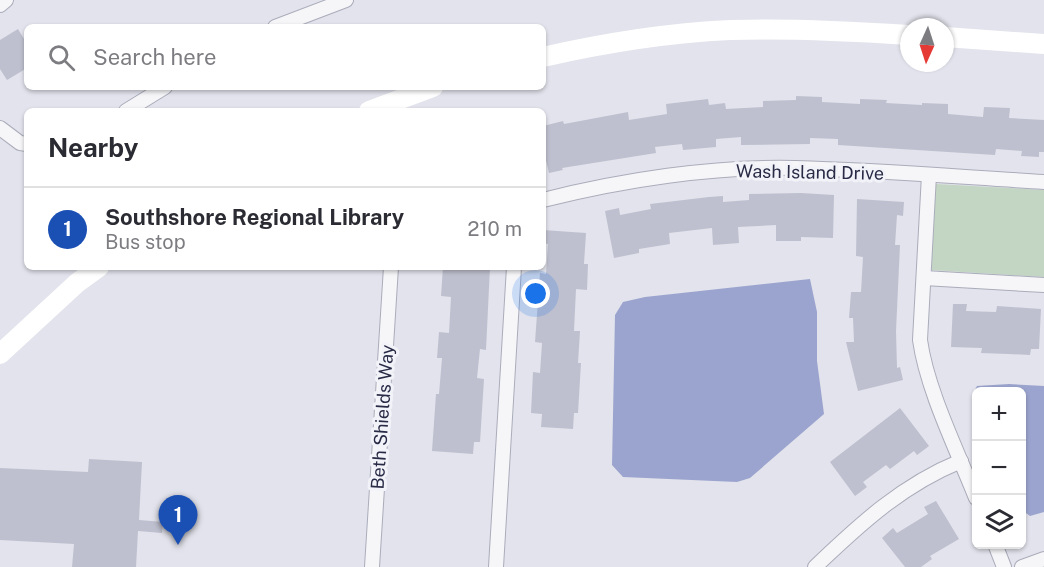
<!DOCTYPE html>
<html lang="en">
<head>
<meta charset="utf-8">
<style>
	:root { --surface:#fff; --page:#f7f7f7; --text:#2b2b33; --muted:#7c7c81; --line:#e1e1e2; --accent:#0f766e }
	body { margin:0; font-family:"Public Sans",sans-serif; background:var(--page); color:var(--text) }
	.controls { position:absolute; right:18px; bottom:18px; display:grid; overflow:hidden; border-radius:9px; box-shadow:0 2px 4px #0004 }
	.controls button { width:54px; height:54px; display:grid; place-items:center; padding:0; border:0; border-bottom:2px solid var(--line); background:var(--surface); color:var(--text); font:30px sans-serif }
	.compass { position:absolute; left:900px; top:18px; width:54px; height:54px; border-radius:50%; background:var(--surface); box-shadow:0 2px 4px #0004; rotate:183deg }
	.you { position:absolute; left:536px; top:294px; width:21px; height:21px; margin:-15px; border:4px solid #fff; border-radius:50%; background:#1a73e8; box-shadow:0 0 0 9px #1a73e833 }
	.badge { display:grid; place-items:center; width:39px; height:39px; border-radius:50%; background:var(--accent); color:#fff; font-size:20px; font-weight:700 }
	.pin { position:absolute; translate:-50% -50px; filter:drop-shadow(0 2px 3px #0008) }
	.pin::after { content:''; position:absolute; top:32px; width:21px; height:18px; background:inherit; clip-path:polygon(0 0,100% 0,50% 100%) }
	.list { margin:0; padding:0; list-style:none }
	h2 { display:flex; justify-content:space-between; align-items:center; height:78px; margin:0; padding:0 24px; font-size:26px }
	h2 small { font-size:20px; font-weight:400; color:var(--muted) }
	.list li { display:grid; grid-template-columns:39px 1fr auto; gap:18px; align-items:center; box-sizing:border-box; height:84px; padding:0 24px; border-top:2px solid var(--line) }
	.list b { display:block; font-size:22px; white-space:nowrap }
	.list p { margin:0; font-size:20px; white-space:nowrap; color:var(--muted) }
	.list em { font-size:20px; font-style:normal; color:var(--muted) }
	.icon { flex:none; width:33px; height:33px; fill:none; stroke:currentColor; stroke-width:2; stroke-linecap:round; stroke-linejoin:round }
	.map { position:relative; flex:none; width:1044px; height:567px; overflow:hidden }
	.search { position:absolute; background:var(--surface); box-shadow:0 2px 4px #0004; left:24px; top:24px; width:522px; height:66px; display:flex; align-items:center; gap:15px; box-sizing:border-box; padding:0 21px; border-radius:9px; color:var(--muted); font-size:22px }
	.panel { position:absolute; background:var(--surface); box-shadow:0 2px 4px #0004; left:24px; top:108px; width:522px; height:162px; border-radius:9px }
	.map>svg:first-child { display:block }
	.green { fill:#c3d6c4 }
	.water { fill:#9ba4ce }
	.building { fill:#bfc0cf }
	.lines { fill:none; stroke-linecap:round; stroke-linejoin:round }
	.street-casing { stroke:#aaacba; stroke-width:16 }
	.street { stroke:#f6f6f9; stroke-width:14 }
	.secondary { stroke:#fff; stroke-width:20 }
	.labels { text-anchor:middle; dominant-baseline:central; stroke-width:6; stroke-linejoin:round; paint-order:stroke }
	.street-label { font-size:18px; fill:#292a45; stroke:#f2f3f9 }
</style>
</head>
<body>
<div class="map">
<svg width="1044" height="567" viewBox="0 0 1044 567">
	<rect width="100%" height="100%" fill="#e2e3ec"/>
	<path class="green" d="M 936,184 L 1044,190 L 1044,277 L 931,270 Z"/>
	<g class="water">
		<path d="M 810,279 L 817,312 L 817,361 L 824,414 L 750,478 L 737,482 L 623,477 L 612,465 L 615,315 L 623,302 L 645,297 Z"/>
		<path d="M 1009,384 L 1044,386 L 1044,512 L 1030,516 L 1022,510 L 1022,392 L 976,392 L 976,405 L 973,394 L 977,386 Z"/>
	</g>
	<g class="building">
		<path d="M 18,29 L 27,44 L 27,68 L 7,80 L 0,69 L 0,40 Z"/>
		<path d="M 796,96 L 822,97 L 822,102 L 860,104 L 860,99 L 887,100 L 886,103 L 922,105 L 922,103 L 948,104 L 948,114 L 983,117 L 984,107 L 1010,108 L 1009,118 L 1044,120 L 1044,152 L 1039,152 L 1039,157 L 1021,156 L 1022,151 L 996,149 L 995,155 L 838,145 L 838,139 L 810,138 L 810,144 L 741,145 L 741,137 L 716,139 L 716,147 L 683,150 L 682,144 L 655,147 L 656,153 L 562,168 L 563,170 L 549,173 L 543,148 L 543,126 L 563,121 L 564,124 L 628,112 L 629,120 L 667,114 L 666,104 L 708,99 L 709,105 L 725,103 L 726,109 L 763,107 L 763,101 L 796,100 Z"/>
		<path d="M 801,193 L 834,195 L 833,238 L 801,237 L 801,241 L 776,241 L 776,225 L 738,227 L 739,243 L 713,245 L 712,228 L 669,233 L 670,244 L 639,249 L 639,253 L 614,258 L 605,211 L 619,208 L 620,215 L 651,209 L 650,204 L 709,197 L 723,196 L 723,202 L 749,200 L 749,194 Z"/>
		<path d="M 857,199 L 904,202 L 903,216 L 897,215 L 895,245 L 900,245 L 896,331 L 897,368 L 900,367 L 903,380 L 858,391 L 846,342 L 854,342 L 853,318 L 849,318 L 851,292 L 861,292 L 863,257 L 856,256 Z"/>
		<path d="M 543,230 L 586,233 L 584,264 L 588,264 L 587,290 L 576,289 L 574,331 L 580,331 L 578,363 L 581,363 L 578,413 L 574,413 L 573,429 L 541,427 L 542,414 L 531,413 L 533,372 L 540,373 L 542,343 L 535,342 L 540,273 L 546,274 L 548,244 L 543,243 Z"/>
		<path d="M 443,267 L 490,267 L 486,350 L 480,349 L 477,378 L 484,379 L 480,442 L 474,442 L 473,454 L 432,451 L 436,394 L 439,394 L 442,358 L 437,358 L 439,332 L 449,333 L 451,297 L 441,296 Z"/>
		<path d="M 953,304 L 967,304 L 966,311 L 996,312 L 997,306 L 1041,309 L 1039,349 L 1031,349 L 1030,355 L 1008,354 L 981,353 L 982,348 L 951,347 Z"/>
		<path d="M 900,408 L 929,446 L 917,455 L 914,451 L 890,469 L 886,465 L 863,482 L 867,487 L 855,496 L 830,462 Z"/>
		<path d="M 89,459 L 142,462 L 139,520 L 163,522 L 162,533 L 138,531 L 136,567 L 72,567 L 74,544 L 0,540 L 0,468 L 88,472 Z"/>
		<path d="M 936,501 L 959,539 L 930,556 L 932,559 L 921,567 L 905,567 L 882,538 L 893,528 L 897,533 L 928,514 L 924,507 Z"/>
	</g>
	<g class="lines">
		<defs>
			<g id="street">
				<path d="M 0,5 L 6,0"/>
				<path d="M 275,27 L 346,0"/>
				<path d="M 126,111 L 165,87"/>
				<path d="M 0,128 L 20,143 L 27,144"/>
				<path d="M 929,175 L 920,340 C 927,390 957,450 976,498"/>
				<path d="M 543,200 C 622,180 713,166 795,168 C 878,170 961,177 1044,182"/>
				<path d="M 924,278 L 1044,285"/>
				<path d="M 995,544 L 1004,567"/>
				<path d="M 372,567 L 391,267"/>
				<path d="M 496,567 L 514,267"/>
				<path d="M 815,567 C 860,524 902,485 961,461"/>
				<path d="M 1022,567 L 1044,559"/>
			</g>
		</defs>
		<use href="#street" class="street-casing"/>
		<use href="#street" class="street"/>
		<g class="secondary">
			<path d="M 945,37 L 1044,44"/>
			<path d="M 543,57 C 604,43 667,33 730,30 C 790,28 849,31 909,35"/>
			<path d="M 369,111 L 433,87"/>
			<path d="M 0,354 L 77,283 L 99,267"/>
		</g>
	</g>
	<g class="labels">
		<g class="street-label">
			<text transform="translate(810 172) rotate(1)">Wash Island Drive</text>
			<text transform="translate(382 417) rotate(-86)">Beth Shields Way</text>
		</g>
	</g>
</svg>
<div class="controls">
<button>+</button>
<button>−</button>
<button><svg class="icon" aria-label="layers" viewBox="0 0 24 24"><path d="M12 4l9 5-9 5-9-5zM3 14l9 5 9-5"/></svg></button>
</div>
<svg class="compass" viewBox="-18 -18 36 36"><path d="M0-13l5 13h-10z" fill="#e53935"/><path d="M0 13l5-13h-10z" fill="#7c7c81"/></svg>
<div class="you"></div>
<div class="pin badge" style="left:178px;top:545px;background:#1a4fb4">1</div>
<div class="search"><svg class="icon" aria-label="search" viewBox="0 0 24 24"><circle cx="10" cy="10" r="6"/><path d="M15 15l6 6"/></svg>Search here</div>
<section class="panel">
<h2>Nearby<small></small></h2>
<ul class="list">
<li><span class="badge" style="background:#1a4fb4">1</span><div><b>Southshore Regional Library</b><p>Bus stop</p></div><em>210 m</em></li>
</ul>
</section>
</div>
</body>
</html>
